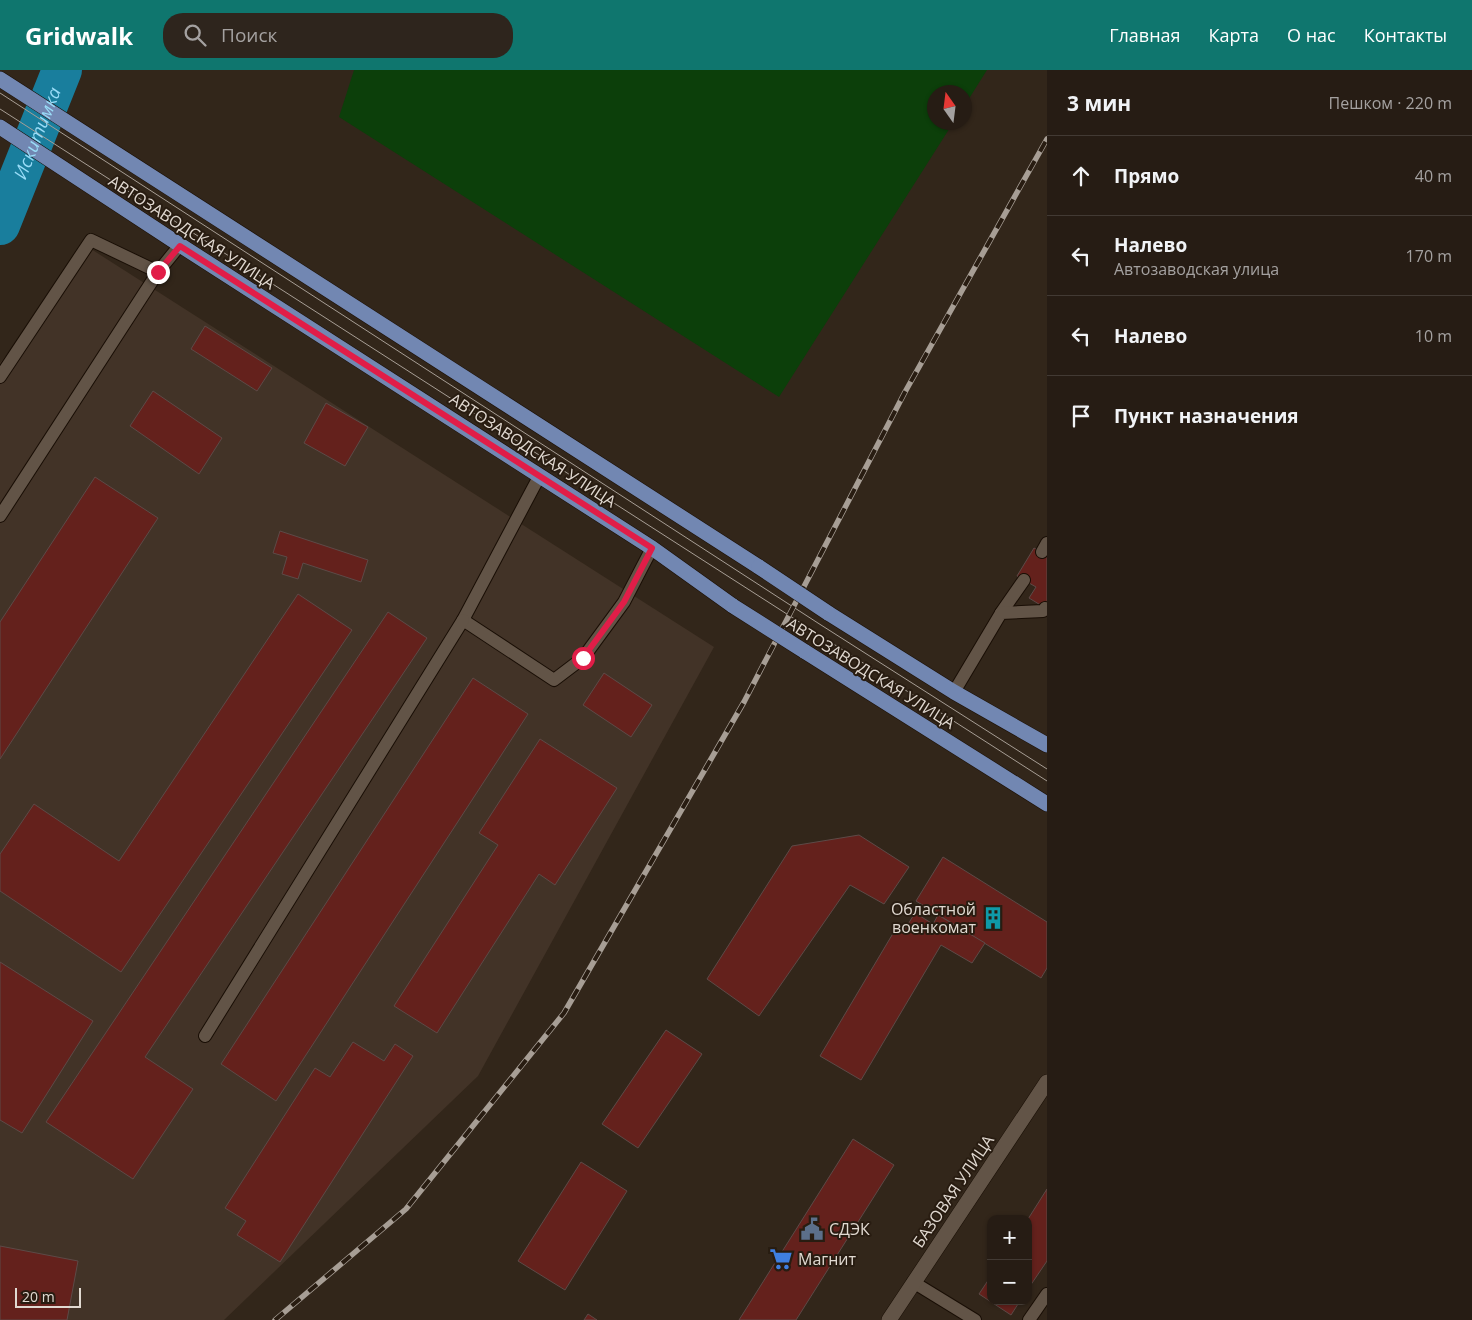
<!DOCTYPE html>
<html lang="ru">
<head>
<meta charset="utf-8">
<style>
	:root { --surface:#261c14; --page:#2e251d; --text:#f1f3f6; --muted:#a4a1a0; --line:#423a34; --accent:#0f766e }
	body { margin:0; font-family:"Open Sans",sans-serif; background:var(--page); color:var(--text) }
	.controls { position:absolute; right:15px; bottom:15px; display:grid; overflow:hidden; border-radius:10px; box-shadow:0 1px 4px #0004 }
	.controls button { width:45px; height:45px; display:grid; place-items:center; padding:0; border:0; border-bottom:1px solid var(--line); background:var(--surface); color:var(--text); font:25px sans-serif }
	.compass { position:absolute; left:927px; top:15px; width:45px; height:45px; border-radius:50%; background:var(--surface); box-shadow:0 1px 4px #0004; rotate:346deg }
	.scale { position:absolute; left:15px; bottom:12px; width:66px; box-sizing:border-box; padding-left:5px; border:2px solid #e1d9d1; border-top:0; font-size:14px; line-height:18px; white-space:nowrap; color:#e1d9d1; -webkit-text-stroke:4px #281c11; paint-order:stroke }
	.stop { position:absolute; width:15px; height:15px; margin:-11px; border:4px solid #e11d48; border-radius:50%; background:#fff }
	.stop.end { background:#e11d48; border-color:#fff; box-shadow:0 1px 5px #0008 }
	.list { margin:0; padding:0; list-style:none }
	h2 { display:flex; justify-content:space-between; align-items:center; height:65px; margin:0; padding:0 20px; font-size:21px }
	h2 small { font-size:16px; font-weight:400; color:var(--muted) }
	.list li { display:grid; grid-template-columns:32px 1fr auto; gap:15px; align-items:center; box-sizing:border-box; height:80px; padding:0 20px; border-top:1px solid var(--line) }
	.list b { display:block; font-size:19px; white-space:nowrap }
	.list p { margin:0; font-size:16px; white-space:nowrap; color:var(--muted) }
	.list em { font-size:16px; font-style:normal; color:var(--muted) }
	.icon { flex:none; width:28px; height:28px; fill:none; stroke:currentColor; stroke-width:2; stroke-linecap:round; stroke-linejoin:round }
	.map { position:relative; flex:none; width:1047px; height:1250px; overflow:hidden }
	header { display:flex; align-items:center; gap:30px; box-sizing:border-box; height:70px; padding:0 25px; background:var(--accent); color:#fff }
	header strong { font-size:24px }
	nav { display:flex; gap:28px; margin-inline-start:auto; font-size:18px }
	.search { width:350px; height:45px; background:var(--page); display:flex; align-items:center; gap:12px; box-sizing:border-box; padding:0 18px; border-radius:20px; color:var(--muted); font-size:19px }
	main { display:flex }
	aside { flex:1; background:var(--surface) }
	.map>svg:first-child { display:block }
	.industrial { fill:#423327 }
	.green { fill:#0c3f0a }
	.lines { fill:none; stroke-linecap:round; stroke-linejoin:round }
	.river { stroke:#197e9d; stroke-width:40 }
	.building { fill:#64211c; stroke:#5d4a47 }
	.lane-casing { stroke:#190e05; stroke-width:14 }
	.secondary-casing { stroke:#190e05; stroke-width:16 }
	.primary-casing { stroke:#190e05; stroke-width:16 }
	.lane { stroke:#625447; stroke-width:12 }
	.secondary { stroke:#625447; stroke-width:15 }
	.primary { stroke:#7287b2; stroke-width:15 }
	.tram { stroke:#a79e95; stroke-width:1 }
	.rail-casing { stroke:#a79e95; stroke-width:5.5 }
	.rail { stroke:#281c11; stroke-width:4; stroke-dasharray:11; stroke-linecap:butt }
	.primary-bridge-casing { stroke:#190e05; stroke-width:16; stroke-linecap:butt }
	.primary-bridge { stroke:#7287b2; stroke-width:15 }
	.route { stroke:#e11d48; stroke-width:6 }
	.labels { text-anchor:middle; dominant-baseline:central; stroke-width:4; stroke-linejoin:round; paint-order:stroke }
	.street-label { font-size:16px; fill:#e1d9d1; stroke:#281c11 }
	.poi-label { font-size:16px; fill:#e1d9d1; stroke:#281c11; text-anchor:start }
	.water-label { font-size:18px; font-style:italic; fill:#99dcf7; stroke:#281c11 }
</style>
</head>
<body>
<header>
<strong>Gridwalk</strong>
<div class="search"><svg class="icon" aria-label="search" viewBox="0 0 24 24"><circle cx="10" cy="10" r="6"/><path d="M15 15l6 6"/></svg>Поиск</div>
<nav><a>Главная</a><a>Карта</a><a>О нас</a><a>Контакты</a></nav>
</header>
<main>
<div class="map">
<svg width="1047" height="1250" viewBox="0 0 1047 1250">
	<rect width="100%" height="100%" fill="#32261a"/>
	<path class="industrial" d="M 91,179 L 714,577 L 478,1006 L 224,1250 L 0,1250 L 0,293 Z"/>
	<path class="green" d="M 354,0 L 987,0 L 965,35 L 964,22 L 934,22 L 934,52 L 953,53 L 779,327 L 339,47 Z"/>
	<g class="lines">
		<path class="river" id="s1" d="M 0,155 L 62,0"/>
	</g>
	<g class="building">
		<path d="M 205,256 L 272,298 L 257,321 L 191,279 Z"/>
		<path d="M 153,321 L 222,368 L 199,404 L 130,356 Z"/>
		<path d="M 326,333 L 368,357 L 345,396 L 304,373 Z"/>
		<path d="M 95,407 L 158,448 L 0,689 L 0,552 Z"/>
		<path d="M 280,461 L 368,490 L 361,512 L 303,493 L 298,509 L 282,504 L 287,487 L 273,483 Z"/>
		<path d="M 1034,478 L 1047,485 L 1047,539 L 1029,528 L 1036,517 L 1017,506 Z"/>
		<path d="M 298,524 L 352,560 L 121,902 L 0,821 L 0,784 L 34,734 L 119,791 Z"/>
		<path d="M 388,542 L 427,568 L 145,987 L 193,1019 L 133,1109 L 46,1052 Z"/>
		<path d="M 604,603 L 652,635 L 631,667 L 583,635 Z"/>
		<path d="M 473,608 L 528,644 L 276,1031 L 221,994 Z"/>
		<path d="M 540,669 L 617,718 L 555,815 L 539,804 L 437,963 L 394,936 L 498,775 L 479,763 Z"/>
		<path d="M 859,765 L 909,797 L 884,834 L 850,815 L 759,946 L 707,909 L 792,776 Z"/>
		<path d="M 943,787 L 1047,852 L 1047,898 L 1041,908 L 916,831 Z"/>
		<path d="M 915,843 L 933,854 L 938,845 L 985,873 L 972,893 L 941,875 L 861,1010 L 820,986 L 898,855 L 905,859 Z"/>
		<path d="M 0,892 L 93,951 L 22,1063 L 0,1050 Z"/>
		<path d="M 666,960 L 702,984 L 638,1078 L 602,1054 Z"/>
		<path d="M 353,972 L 384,991 L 395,974 L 413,986 L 280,1192 L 237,1165 L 246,1151 L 225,1138 L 315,998 L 330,1007 Z"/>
		<path d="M 853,1069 L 894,1095 L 796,1250 L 739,1250 Z"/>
		<path d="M 581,1092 L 627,1121 L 565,1220 L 518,1191 Z"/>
		<path d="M 1047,1119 L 1047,1191 L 1028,1219 L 1028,1149 Z"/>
		<path d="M 0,1176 L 78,1191 L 67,1250 L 0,1250 Z"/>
		<path d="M 991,1206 L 991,1231 L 1020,1231 L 1011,1245 L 979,1224 Z"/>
		<path d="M 588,1244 L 597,1250 L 584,1250 Z"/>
	</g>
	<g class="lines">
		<defs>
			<g id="lane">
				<path d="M 0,307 L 91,170 L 158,202"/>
				<path d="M 540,405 L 463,550 L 554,610 L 583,588 L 624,532 L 652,478"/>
				<path d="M 0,446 L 158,202 L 180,175"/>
				<path d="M 1042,482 L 1047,473"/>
				<path d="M 1001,543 L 1024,510"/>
				<path d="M 954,622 L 1001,543 L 1043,541 L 1045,538"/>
				<path d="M 205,966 L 463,550"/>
				<path d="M 913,1212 L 975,1250"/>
				<path d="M 1029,1250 L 1047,1224"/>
			</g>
			<path id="secondary" d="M 889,1250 L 1047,1012"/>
			<g id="primary">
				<path d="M 0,9 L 759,497"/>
				<path d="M 0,57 L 180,175 L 652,478 L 733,536"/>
				<path d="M 828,543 L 954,622 L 1047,675"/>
				<path d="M 804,581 L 1047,734"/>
			</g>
		</defs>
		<use href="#lane" class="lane-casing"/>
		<use href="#secondary" class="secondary-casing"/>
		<use href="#primary" class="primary-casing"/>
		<use href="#lane" class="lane"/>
		<use href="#secondary" class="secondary"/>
		<use href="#primary" class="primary"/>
		<g class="tram">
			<path d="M 0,23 L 821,555 L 1047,699"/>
			<path d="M 0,39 L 1047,711"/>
		</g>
		<defs>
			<path id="rail" d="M 275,1250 L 406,1139 L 564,943 L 744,632 L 905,322 L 1047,69"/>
		</defs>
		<use href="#rail" class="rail-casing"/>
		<use href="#rail" class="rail"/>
		<defs>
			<g id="primary-bridge">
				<path d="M 759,497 L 828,543"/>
				<path d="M 733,536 L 804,581"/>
			</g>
		</defs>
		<use href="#primary-bridge" class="primary-bridge-casing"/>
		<use href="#primary-bridge" class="primary-bridge"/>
	</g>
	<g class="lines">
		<path class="route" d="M 158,202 L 180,176 L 652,478 L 624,532 L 583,588"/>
	</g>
	<defs>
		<symbol id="building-bare" viewBox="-9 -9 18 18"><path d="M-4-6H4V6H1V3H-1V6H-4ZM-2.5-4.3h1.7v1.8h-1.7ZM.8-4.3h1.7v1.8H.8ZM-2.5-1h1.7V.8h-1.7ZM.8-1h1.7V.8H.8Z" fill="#0f9aa8" stroke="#281c11" stroke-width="2.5" paint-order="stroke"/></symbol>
		<symbol id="civic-bare" viewBox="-9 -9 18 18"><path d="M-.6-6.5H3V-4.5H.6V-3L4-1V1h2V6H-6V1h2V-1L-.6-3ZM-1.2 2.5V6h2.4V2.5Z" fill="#5c6f8a" stroke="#281c11" stroke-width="2.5" paint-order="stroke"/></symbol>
		<symbol id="supermarket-bare" viewBox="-9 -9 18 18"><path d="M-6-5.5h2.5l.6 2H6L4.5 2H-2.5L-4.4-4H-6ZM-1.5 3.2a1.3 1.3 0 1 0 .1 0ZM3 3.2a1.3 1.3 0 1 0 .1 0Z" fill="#3f7fe0" stroke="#281c11" stroke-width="2.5" paint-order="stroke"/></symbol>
	</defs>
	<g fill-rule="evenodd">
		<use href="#building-bare" x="977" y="832" width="32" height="32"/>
		<use href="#civic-bare" x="796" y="1143" width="32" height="32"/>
		<use href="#supermarket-bare" x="765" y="1173" width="32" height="32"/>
	</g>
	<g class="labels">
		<g class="street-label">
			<text transform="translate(192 162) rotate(33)">АВТОЗАВОДСКАЯ УЛИЦА</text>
			<text transform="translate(533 380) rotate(33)">АВТОЗАВОДСКАЯ УЛИЦА</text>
			<text transform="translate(871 603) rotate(32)">АВТОЗАВОДСКАЯ УЛИЦА</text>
			<text transform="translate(953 1121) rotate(-56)">БАЗОВАЯ УЛИЦА</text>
		</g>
		<g class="poi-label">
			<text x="976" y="839" text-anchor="end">Областной<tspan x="976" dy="18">военкомат</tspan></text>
			<text x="829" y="1159">СДЭК</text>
			<text x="798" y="1189">Магнит</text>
		</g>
		<g class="water-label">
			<text stroke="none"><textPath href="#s1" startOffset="99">Искитимка</textPath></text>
		</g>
	</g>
</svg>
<div class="controls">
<button>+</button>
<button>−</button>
</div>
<svg class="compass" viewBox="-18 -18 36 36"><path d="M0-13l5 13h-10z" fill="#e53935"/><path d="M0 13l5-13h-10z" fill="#a4a1a0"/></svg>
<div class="scale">20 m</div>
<div class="stop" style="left:583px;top:588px"></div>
<div class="stop end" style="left:158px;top:202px"></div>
</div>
<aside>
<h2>3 мин<small>Пешком · 220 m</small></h2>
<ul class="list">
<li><svg class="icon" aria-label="ahead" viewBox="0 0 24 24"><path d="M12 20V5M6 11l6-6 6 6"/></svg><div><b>Прямо</b></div><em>40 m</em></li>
<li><svg class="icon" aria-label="left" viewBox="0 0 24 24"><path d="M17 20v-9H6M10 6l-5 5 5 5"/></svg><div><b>Налево</b><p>Автозаводская улица</p></div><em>170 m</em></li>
<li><svg class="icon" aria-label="left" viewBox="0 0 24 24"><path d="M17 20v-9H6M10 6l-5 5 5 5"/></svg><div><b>Налево</b></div><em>10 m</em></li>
<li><svg class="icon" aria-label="arrive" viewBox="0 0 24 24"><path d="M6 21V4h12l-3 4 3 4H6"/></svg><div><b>Пункт назначения</b></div></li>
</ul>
</aside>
</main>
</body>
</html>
